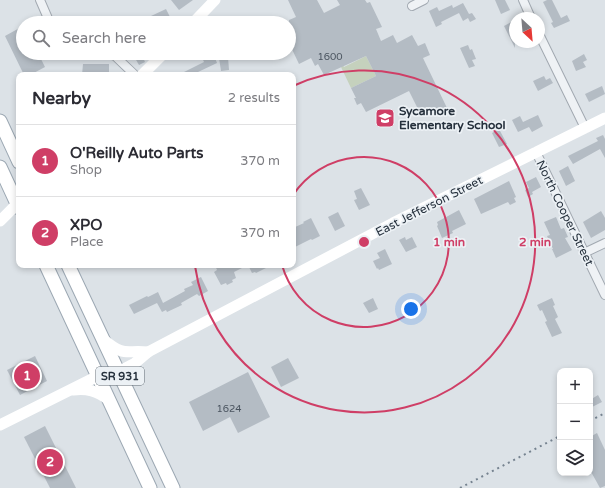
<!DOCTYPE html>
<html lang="en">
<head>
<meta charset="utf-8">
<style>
	:root { --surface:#fff; --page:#f7f7f7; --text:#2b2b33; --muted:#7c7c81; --line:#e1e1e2; --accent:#cf3e66 }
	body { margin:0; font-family:"Varela Round",sans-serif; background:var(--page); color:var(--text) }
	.controls { position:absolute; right:12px; bottom:12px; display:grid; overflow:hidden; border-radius:8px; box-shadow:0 2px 6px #0003 }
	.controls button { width:36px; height:36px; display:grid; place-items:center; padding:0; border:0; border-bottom:1px solid var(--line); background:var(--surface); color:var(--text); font:20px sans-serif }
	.compass { position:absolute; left:509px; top:12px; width:36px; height:36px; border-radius:50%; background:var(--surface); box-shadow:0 2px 6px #0003; rotate:154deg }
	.you { position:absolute; left:411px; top:309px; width:14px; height:14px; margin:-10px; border:3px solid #fff; border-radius:50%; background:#1a73e8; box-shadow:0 0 0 6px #1a73e833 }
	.badge { display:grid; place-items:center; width:26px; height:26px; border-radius:50%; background:var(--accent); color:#fff; font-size:13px; font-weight:700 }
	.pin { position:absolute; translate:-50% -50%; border:2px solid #fff; box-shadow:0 1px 4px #0006 }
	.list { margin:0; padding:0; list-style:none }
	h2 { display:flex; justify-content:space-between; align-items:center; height:52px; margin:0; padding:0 16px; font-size:17px }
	h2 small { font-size:13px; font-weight:400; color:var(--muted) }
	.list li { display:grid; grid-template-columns:26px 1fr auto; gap:12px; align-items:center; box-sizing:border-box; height:72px; padding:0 16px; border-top:1px solid var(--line) }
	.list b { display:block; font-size:15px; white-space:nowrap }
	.list p { margin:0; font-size:13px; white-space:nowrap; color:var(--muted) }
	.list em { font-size:13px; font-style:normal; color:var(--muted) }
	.icon { flex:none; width:22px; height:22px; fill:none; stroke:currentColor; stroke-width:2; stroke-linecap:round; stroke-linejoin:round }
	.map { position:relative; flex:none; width:605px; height:488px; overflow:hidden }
	.search { position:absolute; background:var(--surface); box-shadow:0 2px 6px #0003; left:16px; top:16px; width:280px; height:44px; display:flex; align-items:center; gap:10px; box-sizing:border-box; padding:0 14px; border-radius:22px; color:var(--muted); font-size:15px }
	.panel { position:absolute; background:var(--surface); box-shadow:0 2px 6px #0003; left:16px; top:72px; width:280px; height:196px; border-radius:8px }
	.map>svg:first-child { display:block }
	.green { fill:#c5d1bd }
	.building { fill:#b4bcc4 }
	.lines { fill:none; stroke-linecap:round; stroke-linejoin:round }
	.street-casing { stroke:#a2a9b1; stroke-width:10 }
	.primary-casing { stroke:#9ca8b3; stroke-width:15 }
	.street { stroke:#eff2f5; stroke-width:8 }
	.secondary { stroke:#fff; stroke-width:11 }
	.primary { stroke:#fff; stroke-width:13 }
	.rail { stroke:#768390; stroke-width:2; stroke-dasharray:2 4; stroke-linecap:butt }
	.ring { fill:none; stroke:#cf3e66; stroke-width:2 }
	.labels { text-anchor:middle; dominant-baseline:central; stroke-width:3.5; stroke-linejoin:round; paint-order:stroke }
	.number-label { font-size:10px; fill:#4a545f }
	.shield { fill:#ecf1f5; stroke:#616b74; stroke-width:1 }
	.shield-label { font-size:11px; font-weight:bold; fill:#26313d }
	.poi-label { font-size:12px; font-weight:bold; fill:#26313d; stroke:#ecf1f5; text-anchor:start }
	.street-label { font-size:12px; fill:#26313d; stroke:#ecf1f5 }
	.centre { fill:#cf3e66; stroke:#ecf1f5; stroke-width:2 }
	.ring-label { font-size:12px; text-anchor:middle; font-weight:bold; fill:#cf3e66; stroke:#ecf1f5; stroke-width:3.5; stroke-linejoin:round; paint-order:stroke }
</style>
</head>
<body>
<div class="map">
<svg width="605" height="488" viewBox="0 0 605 488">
	<rect width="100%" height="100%" fill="#dce2e7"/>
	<path class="green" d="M 366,56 L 376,76 L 351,88 L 341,67 L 343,65 L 344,67 Z"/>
	<g class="building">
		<path d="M 171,0 L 193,0 L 179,10 Z"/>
		<path d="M 288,0 L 317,0 L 324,13 L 340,5 L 337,0 L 365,0 L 367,3 L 370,2 L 382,27 L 376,29 L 381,41 L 393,35 L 397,43 L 412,35 L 418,46 L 425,43 L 430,55 L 423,58 L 447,108 L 432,115 L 429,109 L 420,113 L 409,91 L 366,112 L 361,103 L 357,105 L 354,98 L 356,98 L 351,88 L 376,76 L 366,56 L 324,75 L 318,64 L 315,66 L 311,58 L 299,64 L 289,43 L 289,20 L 296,17 Z"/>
		<path d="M 495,0 L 505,0 L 510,10 L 501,14 Z"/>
		<path d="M 547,0 L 552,0 L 561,18 L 567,15 L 570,21 L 554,28 L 551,23 L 553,22 L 543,2 Z"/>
		<path d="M 463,3 L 469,14 L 472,13 L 476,19 L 470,22 L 468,18 L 463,21 L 459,13 L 441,22 L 442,24 L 436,27 L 429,11 L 437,7 L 439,11 L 452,5 L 453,8 Z"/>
		<path d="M 166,9 L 171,19 L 163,23 L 154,23 L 151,16 Z"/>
		<path d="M 515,20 L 515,48 L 504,26 Z"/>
		<path d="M 23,26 L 23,53 L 38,53 L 45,67 L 30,75 L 24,75 L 5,36 Z"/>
		<path d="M 468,45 L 470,50 L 472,49 L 476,59 L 472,60 L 475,66 L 469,68 L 460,48 Z"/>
		<path d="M 132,53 L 141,53 L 145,62 L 139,65 Z"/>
		<path d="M 200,53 L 213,53 L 217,63 L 198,72 L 199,75 L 178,75 L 204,62 Z"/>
		<path d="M 584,54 L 587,60 L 583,62 L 586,67 L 576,71 L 572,61 Z"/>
		<path d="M 228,57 L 229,70 L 221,71 L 219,58 Z"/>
		<path d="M 83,64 L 109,64 L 109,75 L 82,75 Z"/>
		<path d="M 544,76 L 546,80 L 550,78 L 553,83 L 538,91 L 533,81 Z"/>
		<path d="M 602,86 L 605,94 L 589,102 L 585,94 Z"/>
		<path d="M 538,115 L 543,126 L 532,132 L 529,127 L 518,132 L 512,120 L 520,116 L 523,122 Z"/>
		<path d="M 499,129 L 507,144 L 499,147 L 492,133 Z"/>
		<path d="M 603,135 L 605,139 L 605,158 L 600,149 L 573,164 L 568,156 L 598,141 L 596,138 Z"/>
		<path d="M 568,166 L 575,181 L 566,186 L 559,171 Z"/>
		<path d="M 536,177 L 541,187 L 532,192 L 533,194 L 528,197 L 525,190 L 529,188 L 526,182 Z"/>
		<path d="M 509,181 L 516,197 L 514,198 L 516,202 L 510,205 L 508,202 L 481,214 L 474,199 Z"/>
		<path d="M 361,188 L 370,205 L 359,210 L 354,200 L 357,199 L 354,191 Z"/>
		<path d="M 459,210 L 466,224 L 452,231 L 453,233 L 442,238 L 437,226 L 438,225 L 437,222 Z"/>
		<path d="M 601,211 L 605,218 L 605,230 L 591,238 L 583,222 Z"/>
		<path d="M 338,212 L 345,226 L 335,231 L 328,217 Z"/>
		<path d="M 556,217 L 561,229 L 564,228 L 568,237 L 565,238 L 572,250 L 556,258 L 552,249 L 553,249 L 547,236 L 550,235 L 544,222 Z"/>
		<path d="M 311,218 L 320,236 L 312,240 L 311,239 L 293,248 L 293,228 L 304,223 L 303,222 Z"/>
		<path d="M 405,237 L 406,240 L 412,237 L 417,247 L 406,252 L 399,240 Z"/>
		<path d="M 385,249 L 392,264 L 379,270 L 378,268 L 377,269 L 373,261 L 380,258 L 377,253 Z"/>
		<path d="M 215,265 L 248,265 L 234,272 L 236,278 L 232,280 L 233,282 L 227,285 L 226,283 L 221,285 L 214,272 L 217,270 Z"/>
		<path d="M 248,265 L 272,265 L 256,273 L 255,272 L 252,273 Z"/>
		<path d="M 201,277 L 208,291 L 199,296 L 197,294 L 181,303 L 182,305 L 167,312 L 166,310 L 162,312 L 157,303 L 134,314 L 129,305 L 147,296 L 148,297 L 158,292 L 163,303 L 185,291 L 184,289 L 193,285 L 191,282 Z"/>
		<path d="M 373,298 L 378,309 L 369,313 L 363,303 Z"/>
		<path d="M 552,298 L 555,305 L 553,306 L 558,317 L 555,319 L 562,333 L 552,337 L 545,322 L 547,321 L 542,310 L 540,311 L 537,305 Z"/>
		<path d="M 35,356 L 47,381 L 20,395 L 7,370 Z"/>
		<path d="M 288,358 L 299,378 L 281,387 L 271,367 Z"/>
		<path d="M 248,372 L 270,417 L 238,433 L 230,417 L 203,431 L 189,402 Z"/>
		<path d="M 598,395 L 602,402 L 590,408 L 590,400 Z"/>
		<path d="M 45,426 L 76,488 L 50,488 L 24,437 Z"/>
		<path d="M 597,433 L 605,450 L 605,486 L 600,488 L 590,470 L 590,437 Z"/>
	</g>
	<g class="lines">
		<defs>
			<g id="street">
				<path d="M 40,0 L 50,23"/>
				<path d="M 523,0 L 531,18"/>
				<path d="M 412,6 L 424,0"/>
				<path d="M 539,34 L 585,128"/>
				<path d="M 78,53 L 92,53"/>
				<path d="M 107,53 L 115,56 L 135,75"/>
				<path d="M 536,152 L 605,295"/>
				<path d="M 584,253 L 605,243"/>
			</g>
			<g id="primary">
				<path d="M 0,121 L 19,162"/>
				<path d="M 0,167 L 19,208"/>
				<path d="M 46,265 L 150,488"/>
				<path d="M 68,265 L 173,488"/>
			</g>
		</defs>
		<use href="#street" class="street-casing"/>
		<use href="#primary" class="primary-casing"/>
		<use href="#street" class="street"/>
		<g class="secondary">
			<path d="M 193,23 L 215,0"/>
			<path d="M 142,75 L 164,53"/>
			<path d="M 0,221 L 19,202"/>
			<path d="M 104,340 C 125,357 124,350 148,352"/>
			<path d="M 73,390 C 87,388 97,391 109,400"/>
			<path d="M 0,425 L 98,376 L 118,372 L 135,363 L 148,352 L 393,223 L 605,118"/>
		</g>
		<use href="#primary" class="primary"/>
		<g class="rail">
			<path d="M 590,421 L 605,413"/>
			<path d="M 460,488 L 560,436"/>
		</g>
	</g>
	<g class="ring">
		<path d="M293 195A85 85 0 1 1 282 265"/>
		<path d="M293 86A171 171 0 1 1 195 266"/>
	</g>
	<defs>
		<symbol id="school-square" viewBox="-11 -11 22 22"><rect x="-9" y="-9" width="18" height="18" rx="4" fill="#cf3e66" stroke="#ecf1f5"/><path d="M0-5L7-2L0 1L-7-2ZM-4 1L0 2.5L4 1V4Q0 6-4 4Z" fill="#fff"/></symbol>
	</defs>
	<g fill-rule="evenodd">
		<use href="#school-square" x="374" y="107" width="22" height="22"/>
	</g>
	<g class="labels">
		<g class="number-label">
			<text x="330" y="57">1600</text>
			<text x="229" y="409">1624</text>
		</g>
		<rect class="shield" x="96" y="367" width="48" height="18" rx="3"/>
		<g class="shield-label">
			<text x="120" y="376">SR 931</text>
		</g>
		<g class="poi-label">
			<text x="399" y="111">Sycamore<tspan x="399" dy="14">Elementary School</tspan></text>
		</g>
		<g class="street-label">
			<text transform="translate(429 206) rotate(-27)">East Jefferson Street</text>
			<text transform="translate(565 213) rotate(64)">North Cooper Street</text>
		</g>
	</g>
	<circle cx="364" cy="242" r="6" class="centre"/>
	<g class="ring-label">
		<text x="449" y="246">1 min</text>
		<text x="535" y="246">2 min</text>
	</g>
</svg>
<div class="controls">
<button>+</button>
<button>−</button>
<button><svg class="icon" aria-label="layers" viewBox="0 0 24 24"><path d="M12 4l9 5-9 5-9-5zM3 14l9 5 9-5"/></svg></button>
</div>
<svg class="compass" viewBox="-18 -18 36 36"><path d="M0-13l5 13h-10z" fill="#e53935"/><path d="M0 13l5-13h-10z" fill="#7c7c81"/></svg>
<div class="you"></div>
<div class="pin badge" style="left:27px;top:376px">1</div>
<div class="pin badge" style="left:50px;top:462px">2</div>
<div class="search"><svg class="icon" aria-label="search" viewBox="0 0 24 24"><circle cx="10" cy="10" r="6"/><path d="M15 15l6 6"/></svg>Search here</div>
<section class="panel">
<h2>Nearby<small>2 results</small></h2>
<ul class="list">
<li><span class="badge">1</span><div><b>O'Reilly Auto Parts</b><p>Shop</p></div><em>370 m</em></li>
<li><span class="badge">2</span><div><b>XPO</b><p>Place</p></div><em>370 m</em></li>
</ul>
</section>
</div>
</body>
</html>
